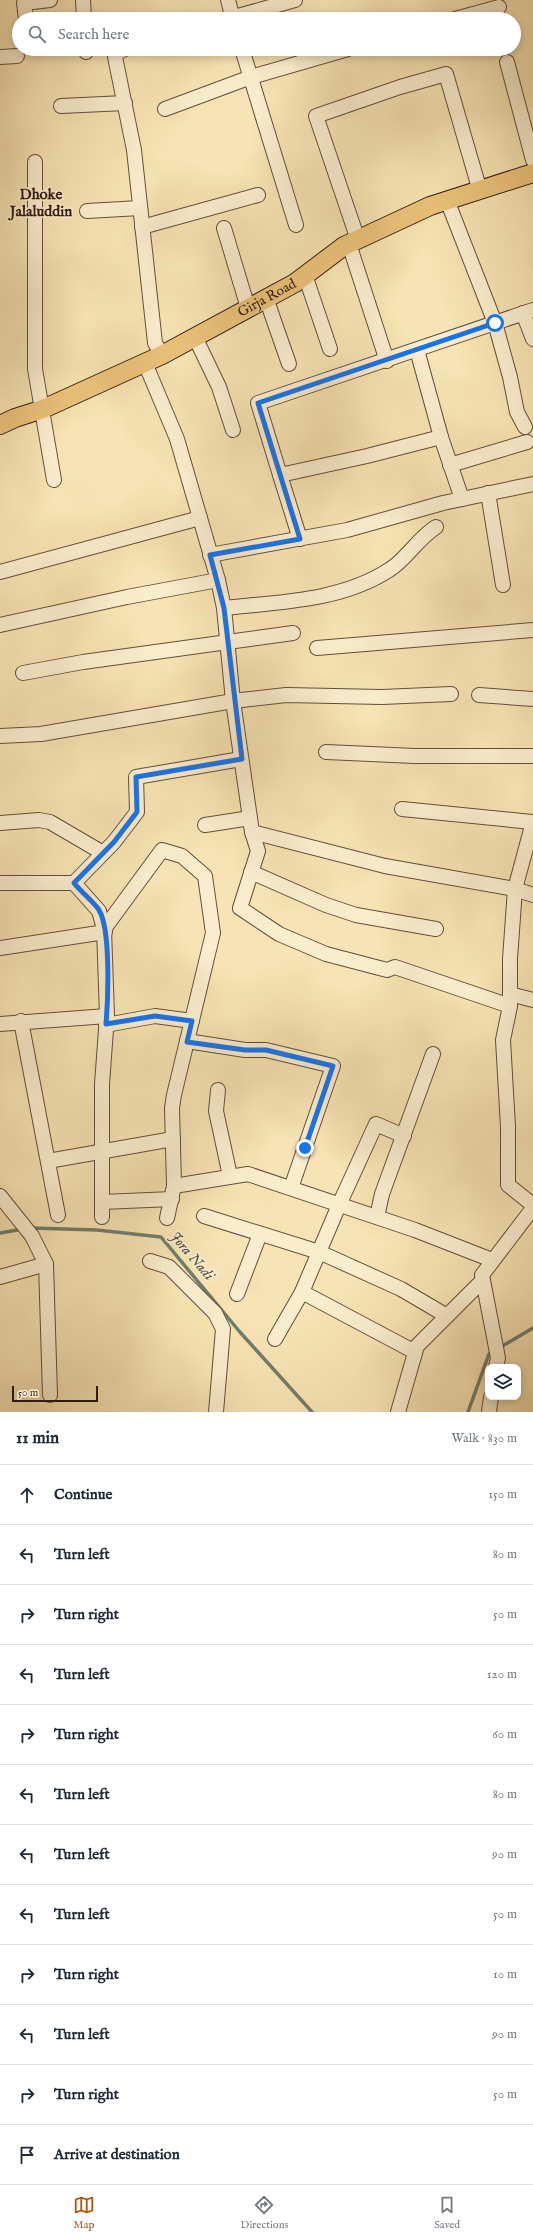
<!DOCTYPE html>
<html lang="en">
<head>
<meta charset="utf-8">
<style>
	:root { --surface:#fff; --page:#f2f2f3; --text:#1f2937; --muted:#747a83; --line:#e0e1e3; --accent:#b45309 }
	body { margin:0; font-family:"IM FELL English",serif; background:var(--page); color:var(--text) }
	.controls { position:absolute; right:12px; bottom:12px; display:grid; overflow:hidden; border-radius:8px; box-shadow:0 2px 10px #0003 }
	.controls button { width:36px; height:36px; display:grid; place-items:center; padding:0; border:0; border-bottom:1px solid var(--line); background:var(--surface); color:var(--text); font:20px sans-serif }
	.scale { position:absolute; left:12px; bottom:10px; width:86px; box-sizing:border-box; padding-left:4px; border:2px solid #321c12; border-top:0; font-size:11px; line-height:14px; white-space:nowrap; color:#321c12; -webkit-text-stroke:3px #faedce; paint-order:stroke }
	.stop { position:absolute; width:12px; height:12px; margin:-9px; border:3px solid #1a73e8; border-radius:50%; background:#fff }
	.stop.end { background:#1a73e8; border-color:#fff; box-shadow:0 1px 4px #0008 }
	.list { margin:0; padding:0; list-style:none }
	h2 { display:flex; justify-content:space-between; align-items:center; height:52px; margin:0; padding:0 16px; font-size:17px }
	h2 small { font-size:13px; font-weight:400; color:var(--muted) }
	.list li { display:grid; grid-template-columns:26px 1fr auto; gap:12px; align-items:center; box-sizing:border-box; height:60px; padding:0 16px; border-top:1px solid var(--line) }
	.list b { display:block; font-size:15px; white-space:nowrap }
	.list em { font-size:13px; font-style:normal; color:var(--muted) }
	.icon { flex:none; width:22px; height:22px; fill:none; stroke:currentColor; stroke-width:2; stroke-linecap:round; stroke-linejoin:round }
	.map { position:relative; flex:none; width:533px; height:1412px; overflow:hidden }
	.search { position:absolute; background:var(--surface); box-shadow:0 2px 10px #0003; left:12px; right:12px; top:12px; height:44px; display:flex; align-items:center; gap:10px; box-sizing:border-box; padding:0 14px; border-radius:22px; color:var(--muted); font-size:15px }
	.sheet { height:772px; background:var(--surface) }
	nav { display:flex; justify-content:space-around; align-items:center; box-sizing:border-box; height:56px; border-top:1px solid var(--line); background:var(--surface); font-size:11px; color:var(--muted) }
	nav a { display:grid; justify-items:center; gap:2px }
	nav .on { color:var(--accent) }
	.map>svg:first-child { display:block }
	.lines { fill:none; stroke-linecap:round; stroke-linejoin:round }
	.stream { stroke:#727d6e; stroke-width:3.5 }
	.minor-casing { stroke:#634e3a; stroke-width:16 }
	.major-casing { stroke:#321c12; stroke-width:20 }
	.minor { stroke:#faedce; stroke-width:14 }
	.major { stroke:#ecc27a; stroke-width:18 }
	.route { stroke:#1a73e8; stroke-width:5 }
	.labels { text-anchor:middle; dominant-baseline:central; stroke-width:3.5; stroke-linejoin:round; paint-order:stroke }
	.street-label { font-size:14px; fill:#321c12; stroke:#faedce }
	.neighbourhood-label { font-size:15px; font-weight:bold; fill:#321c12; stroke:#faedce }
	.water-label { font-size:15px; font-style:italic; fill:#524d40; stroke:#faedce }
</style>
</head>
<body>
<div class="map">
<svg width="533" height="1412" viewBox="0 0 533 1412">
	<rect width="100%" height="100%" fill="#f7e3b3"/>
	<filter id="stains"><feTurbulence type="fractalNoise" baseFrequency=".005" numOctaves="4"/><feColorMatrix values="0 0 0 0 .2 0 0 0 0 .09 0 0 0 0 .02 0 0 0 .5 -.17"/></filter>
	<radialGradient id="worn" r=".72"><stop offset=".6" stop-color="#630" stop-opacity="0"/><stop offset="1" stop-color="#630" stop-opacity=".3"/></radialGradient>
	<g class="lines">
		<g class="stream">
			<path d="M 31,1228 L 97,1230 L 161,1237 L 239,1331 L 312,1412"/>
			<path d="M 0,1233 L 23,1229"/>
			<path d="M 499,1348 L 533,1328"/>
			<path d="M 468,1412 L 489,1354 L 494,1351"/>
		</g>
		<defs>
			<g id="minor">
				<path d="M 83,0 L 84,19"/>
				<path d="M 228,0 L 233,19"/>
				<path d="M 26,19 L 24,3 L 50,0"/>
				<path d="M 227,19 L 295,0"/>
				<path d="M 455,19 L 499,7"/>
				<path d="M 86,49 L 86,52"/>
				<path d="M 125,49 L 116,53 L 115,57 L 134,150 L 155,343 L 162,355"/>
				<path d="M 242,49 L 296,225"/>
				<path d="M 0,57 L 17,56"/>
				<path d="M 507,62 L 533,160"/>
				<path d="M 61,106 L 125,103"/>
				<path d="M 165,109 L 251,77 L 348,49"/>
				<path d="M 35,162 L 35,369 L 54,480"/>
				<path d="M 447,200 L 495,323 L 510,377 L 517,412 L 525,427"/>
				<path d="M 87,211 L 140,208"/>
				<path d="M 142,227 L 258,195"/>
				<path d="M 224,228 L 248,308"/>
				<path d="M 358,240 L 316,116 L 400,87 L 446,74 L 480,191"/>
				<path d="M 349,244 L 387,361"/>
				<path d="M 305,275 L 330,349"/>
				<path d="M 266,298 L 289,364"/>
				<path d="M 523,313 L 533,339"/>
				<path d="M 195,337 L 219,387 L 233,430"/>
				<path d="M 417,350 L 441,437 L 462,499"/>
				<path d="M 145,363 L 177,439 L 218,580 L 224,608 L 233,701 L 252,832 L 385,866 L 515,889 L 533,895"/>
				<path d="M 441,437 L 367,456 L 280,475 L 258,403 L 533,310"/>
				<path d="M 450,465 L 527,442"/>
				<path d="M 280,475 L 300,539"/>
				<path d="M 488,493 L 503,585"/>
				<path d="M 210,555 L 347,530 L 443,503 L 533,484"/>
				<path d="M 0,572 L 200,518"/>
				<path d="M 224,608 C 280,602 341,601 389,570 C 406,560 417,539 436,527"/>
				<path d="M 0,625 L 127,597 L 218,580"/>
				<path d="M 317,648 L 533,630"/>
				<path d="M 23,673 L 83,662 L 293,633"/>
				<path d="M 479,695 L 533,699"/>
				<path d="M 0,736 L 41,734 L 233,701 L 286,695 L 382,697 L 451,694"/>
				<path d="M 326,752 L 415,756 L 533,756"/>
				<path d="M 402,809 L 532,822"/>
				<path d="M 533,822 L 515,889 L 510,959 L 510,994 L 533,1000"/>
				<path d="M 0,823 L 39,820 L 50,822 L 103,853"/>
				<path d="M 205,825 L 250,818"/>
				<path d="M 252,832 L 258,851 L 240,908 L 279,934 L 326,954 L 387,970 L 395,967 L 510,1006 L 510,994"/>
				<path d="M 251,872 L 326,905 L 356,915 L 436,929"/>
				<path d="M 0,883 L 74,883 L 114,842 L 137,812 L 136,777 L 241,759"/>
				<path d="M 74,883 L 99,911 L 104,929 L 107,1016 L 102,1084 L 102,1217"/>
				<path d="M 104,929 L 162,850 L 182,856 L 205,876 L 213,933 L 174,1095 L 172,1108 L 174,1186 L 167,1218"/>
				<path d="M 0,948 L 105,932"/>
				<path d="M 510,1006 L 503,1040 L 508,1127 L 508,1185 L 533,1205"/>
				<path d="M 21,1021 L 58,1215"/>
				<path d="M 0,1024 L 107,1016"/>
				<path d="M 106,1025 L 155,1016 L 192,1021"/>
				<path d="M 187,1041 L 245,1050 L 266,1050 L 333,1066 L 291,1188"/>
				<path d="M 218,1090 L 216,1111 L 230,1176"/>
				<path d="M 48,1161 L 173,1139"/>
				<path d="M 174,1186 L 248,1174 L 415,1230 L 492,1260"/>
				<path d="M 0,1196 L 32,1236 L 46,1264 L 50,1395"/>
				<path d="M 102,1202 L 172,1199"/>
				<path d="M 204,1216 L 319,1252 L 401,1289 L 447,1316"/>
				<path d="M 377,1217 L 382,1194 L 433,1054"/>
				<path d="M 150,1261 L 169,1267 L 215,1313 L 223,1329 L 216,1412"/>
				<path d="M 0,1277 L 46,1264"/>
				<path d="M 302,1292 L 415,1352"/>
				<path d="M 237,1294 L 260,1234"/>
				<path d="M 275,1339 L 302,1292 L 339,1205 L 376,1124 L 404,1136"/>
				<path d="M 496,1367 L 498,1358 L 482,1275 L 533,1208"/>
				<path d="M 398,1412 L 417,1346 L 482,1281"/>
				<path d="M 489,1412 L 491,1397"/>
			</g>
			<g id="major">
				<path id="s1" d="M 0,425 L 15,418 L 43,409 L 162,355 L 295,283 L 344,246 L 430,206 L 533,173"/>
			</g>
		</defs>
		<use href="#minor" class="minor-casing"/>
		<use href="#major" class="major-casing"/>
		<use href="#minor" class="minor"/>
		<use href="#major" class="major"/>
	</g>
	<g class="lines">
		<path class="route" d="M 305,1148 L 333,1066 L 266,1050 L 245,1050 L 187,1042 L 192,1021 L 155,1016 L 106,1024 C 108,1000 111,930 99,910 C 93,901 81,892 74,883 L 114,842 L 137,812 L 136,777 L 242,759 L 224,608 L 210,555 L 300,539 L 258,403 L 495,323"/>
	</g>
	<g class="labels">
		<g class="street-label">
			<text stroke="none"><textPath href="#s1" startOffset="296">Girja Road</textPath></text>
		</g>
		<g class="neighbourhood-label">
			<text x="41" y="194">Dhoke<tspan x="41" dy="17">Jalaluddin</tspan></text>
		</g>
		<g class="water-label">
			<text transform="translate(192 1256) rotate(49)">Jora Nadi</text>
		</g>
	</g>
	<rect width="100%" height="100%" filter="url(#stains)"/>
	<rect width="100%" height="100%" fill="url(#worn)"/>
</svg>
<div class="controls">
<button><svg class="icon" aria-label="layers" viewBox="0 0 24 24"><path d="M12 4l9 5-9 5-9-5zM3 14l9 5 9-5"/></svg></button>
</div>
<div class="scale">50 m</div>
<div class="stop" style="left:495px;top:323px"></div>
<div class="stop end" style="left:305px;top:1148px"></div>
<div class="search"><svg class="icon" aria-label="search" viewBox="0 0 24 24"><circle cx="10" cy="10" r="6"/><path d="M15 15l6 6"/></svg>Search here</div>
</div>
<section class="sheet">
<h2>11 min<small>Walk · 830 m</small></h2>
<ul class="list">
<li><svg class="icon" aria-label="ahead" viewBox="0 0 24 24"><path d="M12 20V5M6 11l6-6 6 6"/></svg><div><b>Continue</b></div><em>150 m</em></li>
<li><svg class="icon" aria-label="left" viewBox="0 0 24 24"><path d="M17 20v-9H6M10 6l-5 5 5 5"/></svg><div><b>Turn left</b></div><em>80 m</em></li>
<li><svg class="icon" aria-label="right" viewBox="0 0 24 24"><path d="M7 20v-9h11M14 6l5 5-5 5"/></svg><div><b>Turn right</b></div><em>50 m</em></li>
<li><svg class="icon" aria-label="left" viewBox="0 0 24 24"><path d="M17 20v-9H6M10 6l-5 5 5 5"/></svg><div><b>Turn left</b></div><em>120 m</em></li>
<li><svg class="icon" aria-label="right" viewBox="0 0 24 24"><path d="M7 20v-9h11M14 6l5 5-5 5"/></svg><div><b>Turn right</b></div><em>60 m</em></li>
<li><svg class="icon" aria-label="left" viewBox="0 0 24 24"><path d="M17 20v-9H6M10 6l-5 5 5 5"/></svg><div><b>Turn left</b></div><em>80 m</em></li>
<li><svg class="icon" aria-label="left" viewBox="0 0 24 24"><path d="M17 20v-9H6M10 6l-5 5 5 5"/></svg><div><b>Turn left</b></div><em>90 m</em></li>
<li><svg class="icon" aria-label="left" viewBox="0 0 24 24"><path d="M17 20v-9H6M10 6l-5 5 5 5"/></svg><div><b>Turn left</b></div><em>50 m</em></li>
<li><svg class="icon" aria-label="right" viewBox="0 0 24 24"><path d="M7 20v-9h11M14 6l5 5-5 5"/></svg><div><b>Turn right</b></div><em>10 m</em></li>
<li><svg class="icon" aria-label="left" viewBox="0 0 24 24"><path d="M17 20v-9H6M10 6l-5 5 5 5"/></svg><div><b>Turn left</b></div><em>90 m</em></li>
<li><svg class="icon" aria-label="right" viewBox="0 0 24 24"><path d="M7 20v-9h11M14 6l5 5-5 5"/></svg><div><b>Turn right</b></div><em>50 m</em></li>
<li><svg class="icon" aria-label="arrive" viewBox="0 0 24 24"><path d="M6 21V4h12l-3 4 3 4H6"/></svg><div><b>Arrive at destination</b></div></li>
</ul>
</section>
<nav>
<a class="on"><svg class="icon" aria-label="map" viewBox="0 0 24 24"><path d="M3 6l6-2 6 2 6-2v14l-6 2-6-2-6 2zM9 4v14M15 6v14"/></svg>Map</a>
<a><svg class="icon" aria-label="directions" viewBox="0 0 24 24"><path d="M12 3l9 9-9 9-9-9zM9 14v-3h6M13 9l2 2-2 2"/></svg>Directions</a>
<a><svg class="icon" aria-label="saved" viewBox="0 0 24 24"><path d="M7 4h10v16l-5-4-5 4z"/></svg>Saved</a>
</nav>
</body>
</html>
